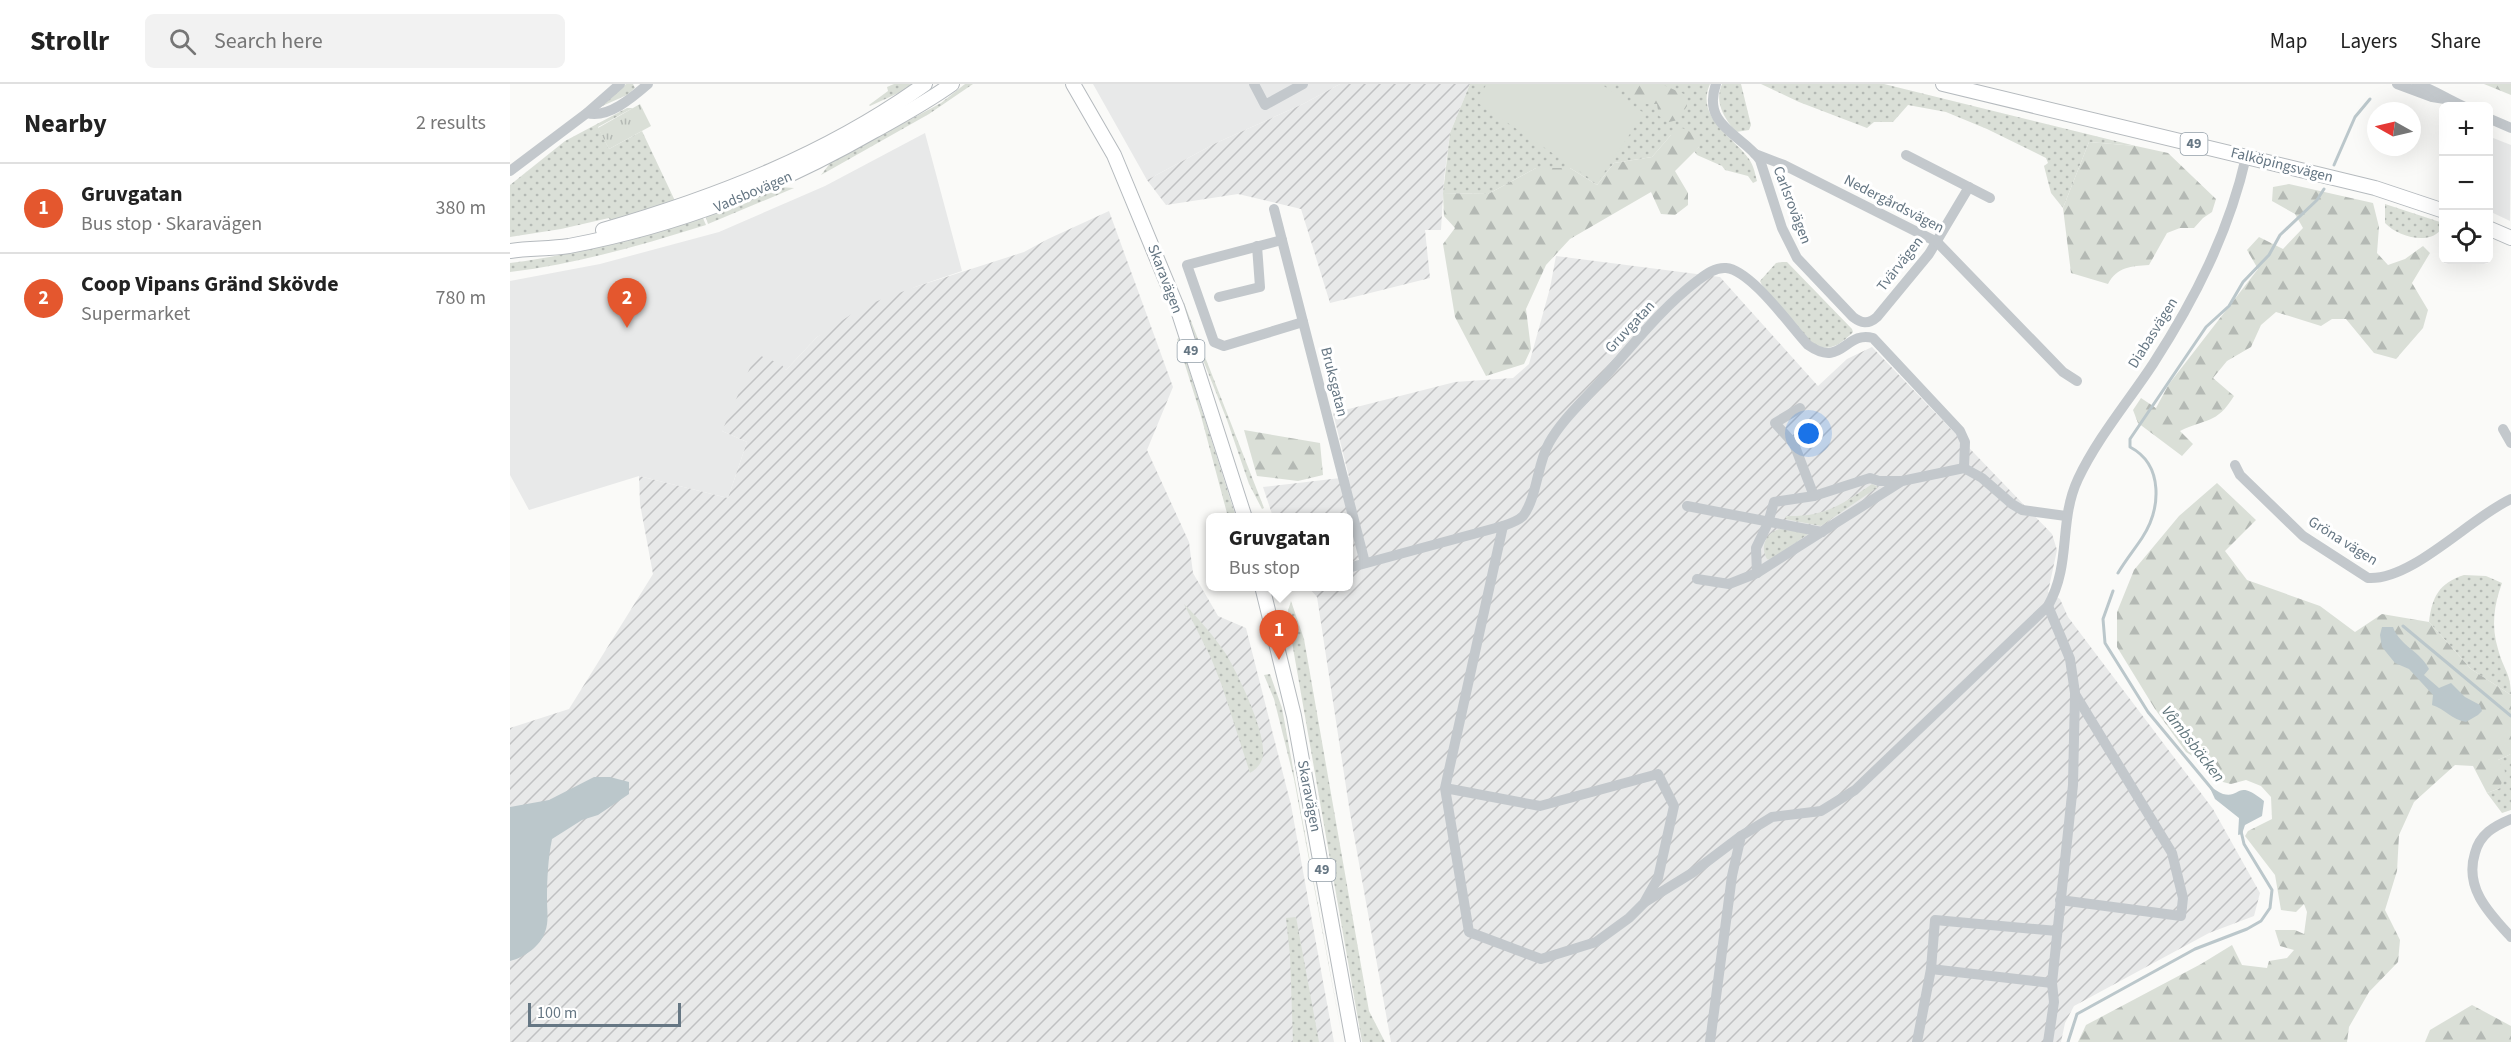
<!DOCTYPE html>
<html lang="en">
<head>
<meta charset="utf-8">
<style>
	:root { --surface:#fff; --page:#f2f2f2; --text:#222; --muted:#767676; --line:#e0e0e0; --accent:#e4572e }
	body { margin:0; font-family:"Source Sans 3",sans-serif; background:var(--page); color:var(--text) }
	.controls { position:absolute; right:18px; top:18px; display:grid; overflow:hidden; border-radius:9px; box-shadow:0 6px 24px #0002 }
	.controls button { width:54px; height:54px; display:grid; place-items:center; padding:0; border:0; border-bottom:2px solid var(--line); background:var(--surface); color:var(--text); font:30px sans-serif }
	.compass { position:absolute; left:1857px; top:18px; width:54px; height:54px; border-radius:50%; background:var(--surface); box-shadow:0 6px 24px #0002; rotate:278deg }
	.scale { position:absolute; left:18px; bottom:15px; width:153px; box-sizing:border-box; padding-left:6px; border:3px solid #657683; border-top:0; font-size:16px; line-height:21px; white-space:nowrap; color:#657683; -webkit-text-stroke:4px #fff; paint-order:stroke }
	.you { position:absolute; left:1299px; top:350px; width:21px; height:21px; margin:-15px; border:4px solid #fff; border-radius:50%; background:#1a73e8; box-shadow:0 0 0 9px #1a73e833 }
	.badge { display:grid; place-items:center; width:39px; height:39px; border-radius:50%; background:var(--accent); color:#fff; font-size:20px; font-weight:700 }
	.pin { position:absolute; translate:-50% -50px; filter:drop-shadow(0 2px 3px #0008) }
	.pin::after { content:''; position:absolute; top:32px; width:21px; height:18px; background:inherit; clip-path:polygon(0 0,100% 0,50% 100%) }
	.popup { position:absolute; left:696px; top:429px; width:147px; height:78px; box-sizing:border-box; display:grid; place-content:center; border-radius:9px; background:var(--surface); filter:drop-shadow(0 2px 4px #0005); font-size:20px; white-space:nowrap; color:var(--muted) }
	.popup b { font-size:22px; color:var(--text) }
	.popup::after { content:''; position:absolute; left:50%; top:100%; margin-left:-12px; border:12px solid transparent; border-top-color:var(--surface) }
	.list { margin:0; padding:0; list-style:none }
	h2 { display:flex; justify-content:space-between; align-items:center; height:78px; margin:0; padding:0 24px; font-size:26px }
	h2 small { font-size:20px; font-weight:400; color:var(--muted) }
	.list li { display:grid; grid-template-columns:39px 1fr auto; gap:18px; align-items:center; box-sizing:border-box; height:90px; padding:0 24px; border-top:2px solid var(--line) }
	.list b { display:block; font-size:22px; white-space:nowrap }
	.list p { margin:0; font-size:20px; white-space:nowrap; color:var(--muted) }
	.list em { font-size:20px; font-style:normal; color:var(--muted) }
	.icon { flex:none; width:33px; height:33px; fill:none; stroke:currentColor; stroke-width:2; stroke-linecap:round; stroke-linejoin:round }
	.map { position:relative; flex:none; width:2001px; height:958px; overflow:hidden }
	header { display:flex; align-items:center; gap:36px; box-sizing:border-box; height:84px; padding:0 30px; background:var(--surface); border-bottom:2px solid var(--line) }
	header strong { font-size:28px }
	nav { display:flex; gap:33px; margin-inline-start:auto; font-size:21px }
	.search { width:420px; height:54px; background:var(--page); display:flex; align-items:center; gap:15px; box-sizing:border-box; padding:0 21px; border-radius:9px; color:var(--muted); font-size:22px }
	main { display:flex }
	aside { flex:1; background:var(--surface) }
	.map>svg:first-child { display:block }
	.built { fill:#e8e9e9 }
	.industrial { fill:url(#industrial-furrows) }
	.grass { fill:url(#grass-dots) }
	.forest { fill:url(#forest-firs) }
	.park { fill:url(#park-tufts) }
	.pitch { fill:#dadfd7 }
	.water { fill:#bbc7cb }
	.lines { fill:none; stroke-linecap:round; stroke-linejoin:round }
	.stream { stroke:#bbc7cb; stroke-width:3 }
	.major-casing { stroke:#b5babe; stroke-width:16 }
	.minor { stroke:#c3c8cc; stroke-width:10 }
	.major { stroke:#fff; stroke-width:14 }
	.labels { text-anchor:middle; dominant-baseline:central; stroke-width:6; stroke-linejoin:round; paint-order:stroke }
	.shield { fill:#fff; stroke:#939fa8; stroke-width:1.5 }
	.shield-label { font-size:14px; font-weight:bold; fill:#657683 }
	.street-label { font-size:15px; fill:#657683; stroke:#fff }
	.water-label { font-size:16px; font-style:italic; fill:#60757c; stroke:#fff }
</style>
</head>
<body>
<header>
<strong>Strollr</strong>
<div class="search"><svg class="icon" aria-label="search" viewBox="0 0 24 24"><circle cx="10" cy="10" r="6"/><path d="M15 15l6 6"/></svg>Search here</div>
<nav><a>Map</a><a>Layers</a><a>Share</a></nav>
</header>
<main>
<aside>
<h2>Nearby<small>2 results</small></h2>
<ul class="list">
<li><span class="badge">1</span><div><b>Gruvgatan</b><p>Bus stop · Skaravägen</p></div><em>380 m</em></li>
<li><span class="badge">2</span><div><b>Coop Vipans Gränd Skövde</b><p>Supermarket</p></div><em>780 m</em></li>
</ul>
</aside>
<div class="map">
<svg width="2001" height="958" viewBox="0 0 2001 958">
	<defs>
		<pattern id="industrial-furrows" width="10" height="10" patternUnits="userSpaceOnUse" patternTransform="scale(1.5)"><rect width="10" height="10" fill="#e8e9e9"/><path d="M-1 1l2-2M0 10L10 0M9 11l2-2" fill="none" stroke="#c0c1c2"/></pattern>
		<pattern id="grass-dots" width="8" height="8" patternUnits="userSpaceOnUse" patternTransform="scale(1.5)"><rect width="8" height="8" fill="#dadfd7"/><path d="M2 2h.1M6 6h.1" fill="none" stroke="#b4b9b4" stroke-width="1.8" stroke-linecap="round"/></pattern>
		<pattern id="forest-firs" width="22" height="20" patternUnits="userSpaceOnUse" patternTransform="scale(1.5)"><rect width="22" height="20" fill="#dadfd7"/><path d="M5 1l3.5 6h-7zM16 11l3.5 6h-7z" fill="#b4b9b4"/></pattern>
		<pattern id="park-tufts" width="24" height="20" patternUnits="userSpaceOnUse" patternTransform="scale(1.5)"><rect width="24" height="20" fill="#dadfd7"/><path d="M3 7l-1-3M5 7V3M7 7l1-3M15 17l-1-3M17 17v-4M19 17l1-3" fill="none" stroke="#b4b9b4"/></pattern>
	</defs>
	<rect width="100%" height="100%" fill="#fafaf8"/>
	<g class="built">
		<path d="M 583,0 L 830,0 L 793,20 L 706,59 L 637,96 Z"/>
		<path d="M 415,49 L 452,187 L 405,203 L 307,253 L 276,286 L 270,282 L 212,347 L 237,358 L 218,414 L 129,392 L 19,426 L 0,391 L 0,197 L 90,180 L 209,148 L 315,102 Z"/>
		<path d="M 1978,52 L 2001,61 L 2000,137 L 1979,127 Z"/>
	</g>
	<g class="industrial">
		<path d="M 830,0 L 960,0 L 940,49 L 934,95 L 931,146 L 915,146 L 920,194 L 820,219 L 791,125 L 728,110 L 656,121 L 637,96 L 706,59 L 793,20 Z"/>
		<path d="M 599,127 L 663,303 L 637,366 L 679,458 L 683,489 L 708,532 L 736,544 L 781,721 L 824,958 L 0,958 L 0,644 L 59,625 L 143,490 L 130,420 L 129,392 L 218,414 L 237,358 L 212,347 L 246,270 L 271,280 L 276,286 L 307,253 L 354,222 L 405,203 L 514,168 L 538,155 Z"/>
		<path d="M 1046,172 L 1210,193 L 1308,302 L 1337,275 L 1362,263 L 1542,450 L 1547,466 L 1538,508 L 1550,515 L 1558,533 L 1703,725 L 1750,809 L 1744,832 L 1699,849 L 1564,922 L 1555,939 L 1551,958 L 881,958 L 840,729 L 807,513 L 798,503 L 838,502 L 838,434 L 763,433 L 753,403 L 839,393 L 823,329 L 945,298 L 1003,294 L 1019,280 L 1040,204 Z"/>
	</g>
	<g class="grass">
		<path d="M 116,0 L 123,0 L 125,4 L 117,11 L 90,23 Z"/>
		<path d="M 384,0 L 408,0 L 360,22 L 359,21 L 378,7 L 377,3 Z"/>
		<path d="M 455,0 L 463,0 L 419,30 L 311,91 L 321,78 L 431,19 Z"/>
		<path d="M 960,0 L 1200,0 C 1185,33 1223,53 1239,75 C 1244,82 1245,90 1247,97 L 1243,99 L 1238,92 L 1215,86 L 1212,82 L 1187,71 L 1184,67 L 1189,63 L 1161,51 L 1142,73 L 1104,79 L 1087,101 L 1060,84 L 1026,84 L 978,110 L 933,109 L 940,49 Z"/>
		<path d="M 1212,0 L 1231,0 L 1241,41 L 1239,46 L 1226,48 C 1214,34 1204,18 1212,0 Z"/>
		<path d="M 1251,0 L 1374,0 L 1626,62 L 1579,58 L 1553,124 L 1541,109 L 1534,82 L 1538,79 L 1536,74 L 1477,45 L 1436,28 L 1398,21 L 1383,38 L 1364,38 L 1357,44 L 1289,18 Z"/>
		<path d="M 117,24 L 123,24 L 88,43 L 99,65 L 132,47 L 166,119 L 101,138 L 99,134 L 51,145 L 0,153 L 0,101 L 55,57 Z"/>
		<path d="M 269,103 L 284,104 L 198,140 L 195,131 Z"/>
		<path d="M 1875,120 L 1930,138 L 1932,144 C 1921,162 1888,153 1875,139 Z"/>
		<path d="M 192,132 L 196,141 C 132,161 67,180 0,188 L 0,179 C 66,171 129,152 192,132 Z"/>
		<path d="M 1272,178 L 1277,178 L 1342,245 L 1343,248 C 1335,256 1323,267 1310,263 C 1296,259 1263,214 1252,201 L 1250,197 L 1266,179 Z"/>
		<path d="M 674,219 L 754,424 L 752,425 L 739,400 L 717,336 L 671,221 Z"/>
		<path d="M 669,254 L 726,433 L 718,433 L 691,332 L 667,255 Z"/>
		<path d="M 1362,400 L 1368,403 L 1311,442 L 1275,435 L 1276,432 C 1315,433 1331,421 1362,400 Z"/>
		<path d="M 1273,444 L 1298,450 L 1261,476 L 1257,475 C 1249,461 1257,447 1273,444 Z"/>
		<path d="M 1954,491 L 1976,492 L 1992,499 C 1984,521 1981,542 1988,565 C 1993,585 2001,589 2001,611 L 1961,585 L 1919,538 C 1922,513 1929,499 1954,491 Z"/>
		<path d="M 781,517 L 794,555 L 859,927 L 875,958 L 852,958 L 779,541 L 777,530 Z"/>
		<path d="M 674,520 C 689,535 704,552 716,570 C 728,590 756,648 753,671 C 752,679 747,685 740,689 L 712,602 L 701,574 Z"/>
		<path d="M 760,590 L 772,624 L 833,958 L 784,695 L 764,615 L 754,591 Z"/>
		<path d="M 2001,670 L 2001,726 L 1992,729 L 1977,709 L 1990,704 L 1988,676 Z"/>
		<path d="M 786,833 L 809,958 L 783,958 L 780,871 L 776,834 Z"/>
	</g>
	<g class="forest">
		<path d="M 1111,0 L 1151,0 L 1174,10 L 1177,22 L 1168,36 L 1159,38 L 1149,32 L 1147,20 L 1128,20 L 1115,8 Z"/>
		<path d="M 1974,0 L 2001,0 L 2001,11 Z"/>
		<path d="M 1172,44 L 1185,50 L 1189,63 L 1165,87 L 1178,109 L 1178,121 L 1165,131 L 1151,130 L 1141,108 L 1060,155 L 1036,181 L 1016,225 L 1021,265 L 1014,280 L 976,292 L 945,233 L 933,160 L 945,144 L 934,132 L 933,109 L 978,110 L 1026,84 L 1060,84 L 1087,101 L 1104,79 L 1142,73 L 1161,51 Z"/>
		<path d="M 1579,58 L 1626,62 L 1658,69 L 1706,115 L 1702,128 L 1693,134 L 1684,144 L 1670,144 L 1657,149 L 1639,181 C 1621,182 1607,183 1598,200 L 1561,189 L 1553,124 Z"/>
		<path d="M 1779,100 L 1863,119 L 1869,143 L 1867,169 L 1878,181 L 1895,175 L 1913,162 L 1920,169 L 1902,199 L 1918,226 L 1913,244 L 1886,275 L 1864,269 L 1836,235 L 1822,235 L 1811,242 L 1766,228 L 1751,241 L 1741,263 L 1717,277 L 1703,294 L 1724,312 C 1706,341 1696,334 1670,347 L 1683,360 L 1672,372 L 1628,339 L 1623,326 L 1631,314 L 1646,324 L 1659,300 L 1748,185 L 1737,166 L 1749,153 L 1773,165 L 1793,144 L 1785,130 L 1762,117 L 1763,103 Z"/>
		<path d="M 734,346 L 810,359 L 813,391 L 788,397 L 747,392 Z"/>
		<path d="M 1707,399 L 1746,436 L 1715,467 L 1737,496 L 1810,522 L 1845,548 L 1872,530 L 1919,538 L 1961,585 L 2001,611 L 2001,670 L 1988,676 L 1995,687 L 1990,704 L 1977,709 L 1963,682 L 1945,681 L 1904,718 L 1889,751 L 1887,787 L 1875,826 L 1890,856 L 1888,878 L 1859,908 L 1839,943 L 1837,958 L 1568,958 L 1576,941 L 1691,880 L 1722,861 L 1732,881 L 1757,884 L 1759,877 L 1777,874 L 1784,866 L 1770,862 L 1765,846 L 1785,846 L 1794,850 L 1797,828 L 1794,820 L 1786,828 L 1771,826 L 1765,791 L 1735,752 L 1738,747 L 1762,735 L 1761,713 L 1751,702 L 1736,696 L 1721,700 L 1713,698 L 1701,684 L 1676,668 L 1645,625 L 1607,563 L 1607,528 L 1624,486 L 1669,432 Z"/>
		<path d="M 1962,921 L 2001,942 L 2001,958 L 1915,958 L 1920,946 Z"/>
	</g>
	<path class="park" d="M 130,20 L 141,42 L 99,65 L 88,44 Z"/>
	<path class="pitch" d="M 977,0 L 1091,0 L 1134,29 L 1087,99 L 965,17 Z"/>
	<g class="water">
		<path d="M 1872,543 L 1883,543 C 1890,562 1910,567 1919,585 L 1914,591 L 1929,604 L 1941,599 L 1955,613 L 1970,621 L 1972,627 L 1968,631 L 1956,638 C 1942,636 1935,625 1922,621 L 1923,611 L 1899,585 L 1885,579 L 1872,563 L 1870,551 Z"/>
		<path d="M 84,693 L 100,693 L 119,698 L 119,710 L 88,731 L 72,736 L 42,755 C 38,775 37,795 37,816 C 37,827 39,838 35,848 C 31,862 13,874 0,877 L 0,723 L 39,716 Z"/>
		<path d="M 1699,702 C 1703,704 1708,708 1713,710 C 1731,715 1726,694 1754,717 L 1752,732 L 1735,741 L 1732,750 L 1728,751 L 1729,734 L 1705,715 Z"/>
	</g>
	<g class="lines">
		<g class="stream">
			<path d="M 1824,81 L 1845,33 L 1860,15"/>
			<path d="M 1608,489 C 1615,477 1624,466 1632,454 C 1651,425 1654,381 1620,363 L 1620,355 L 1696,243 L 1719,222 L 1733,198 L 1759,171 L 1770,151 L 1807,116 L 1814,105"/>
			<path d="M 1603,507 L 1593,535 L 1595,559 L 1638,628 L 1702,705"/>
			<path d="M 1893,542 L 2001,632"/>
			<path d="M 1558,958 L 1567,930 L 1685,865 L 1737,845 L 1751,837 L 1760,824 L 1762,806 L 1734,760 L 1731,747"/>
		</g>
		<defs>
			<g id="major">
				<path d="M 563,0 L 604,71 L 667,223 L 735,434"/>
				<path d="M 1433,0 L 1865,104 L 1934,127"/>
				<path d="M 1978,144 L 2001,154"/>
				<path d="M 93,146 C 207,113 318,70 415,0"/>
				<path d="M 0,167 C 19,164 40,165 59,162 C 170,141 266,103 364,47 C 391,32 417,18 442,0"/>
				<path d="M 752,502 L 784,632 L 843,958"/>
			</g>
		</defs>
		<use href="#major" class="major-casing"/>
		<g class="minor">
			<path d="M 744,0 L 755,21 L 793,0"/>
			<path d="M 1206,0 C 1191,42 1233,51 1250,76 L 1272,144 L 1287,174 L 1343,233 C 1351,239 1358,241 1367,233 L 1419,170 L 1459,103"/>
			<path d="M 1887,0 L 1922,13 L 1935,15"/>
			<path d="M 1907,0 C 1924,6 1937,15 1953,22"/>
			<path d="M 77,29 C 98,35 123,13 138,0"/>
			<path d="M 1978,34 L 2001,44"/>
			<path d="M 1245,70 L 1274,81 L 1427,158 L 1553,288 L 1567,297"/>
			<path d="M 1396,71 L 1480,114"/>
			<path d="M 0,87 L 77,29 L 110,0"/>
			<path d="M 764,125 L 855,479"/>
			<path d="M 772,156 L 677,181 L 704,258 L 714,262 L 793,238"/>
			<path d="M 709,213 L 750,203 L 747,162"/>
			<path d="M 1290,324 L 1265,339 L 1284,360 L 1304,412"/>
			<path d="M 1993,345 L 2001,359"/>
			<path d="M 1725,381 L 1730,391 L 1793,452 L 1858,494 C 1902,497 1961,433 2001,415"/>
			<path d="M 1177,422 L 1312,448"/>
			<path d="M 838,484 L 993,442 C 999,440 1008,437 1013,432 C 1027,414 1027,380 1039,359 C 1051,337 1072,318 1089,299 C 1120,265 1150,225 1187,197 C 1195,191 1205,183 1216,184 C 1241,186 1281,243 1298,261 C 1332,285 1335,246 1363,254 L 1450,347 L 1455,358 L 1454,384 L 1472,394 L 1502,420 L 1512,426 L 1556,432"/>
			<path d="M 1247,489 L 1246,464 L 1258,439 L 1264,418 L 1304,412 L 1360,394 L 1369,397 L 1392,397"/>
			<path d="M 1187,495 L 1219,500 L 1247,489 L 1392,397 L 1454,384"/>
			<path d="M 753,506 L 771,502"/>
			<path d="M 935,704 L 1030,722 L 1148,690 L 1164,722 L 1148,794 L 1134,819 L 1119,834 L 1086,858 L 1031,875 L 959,848 L 935,704 L 993,442"/>
			<path d="M 2001,735 C 1984,742 1970,750 1965,769 C 1954,804 1979,829 2001,853"/>
			<path d="M 1550,816 L 1671,832 L 1673,814 L 1662,769 L 1565,610"/>
			<path d="M 1135,818 L 1182,789 L 1231,752"/>
			<path d="M 1542,899 L 1421,885 L 1425,836 L 1547,847"/>
			<path d="M 1200,958 L 1222,792 L 1231,752 L 1262,733 L 1311,727 L 1345,706 L 1538,522 C 1562,479 1548,438 1568,395 C 1588,353 1618,318 1643,280 C 1685,215 1719,148 1736,73"/>
			<path d="M 1407,958 L 1421,885"/>
			<path d="M 1538,958 L 1544,918 L 1542,899 L 1563,701 L 1565,609 L 1560,575 L 1538,522"/>
		</g>
		<use href="#major" class="major"/>
	</g>
	<g class="labels">
		<g class="shield">
			<rect x="1670.5" y="49" width="27" height="22" rx="4.5"/>
			<rect x="667.5" y="256" width="27" height="22" rx="4.5"/>
			<rect x="798.5" y="775" width="27" height="22" rx="4.5"/>
		</g>
		<g class="shield-label">
			<text x="1684" y="60">49</text>
			<text x="681" y="267">49</text>
			<text x="812" y="786">49</text>
		</g>
		<g class="street-label">
			<text transform="translate(1772 81) rotate(14)">Falköpingsvägen</text>
			<text transform="translate(243 108) rotate(-23)">Vadsbovägen</text>
			<text transform="translate(1384 120) rotate(27)">Nedergårdsvägen</text>
			<text transform="translate(1282 121) rotate(69)">Carlsrovägen</text>
			<text transform="translate(1390 180) rotate(-52)">Tvärvägen</text>
			<text transform="translate(655 195) rotate(69)">Skaravägen</text>
			<text transform="translate(1120 243) rotate(-47)">Gruvgatan</text>
			<text transform="translate(1643 249) rotate(-58)">Diabasvägen</text>
			<text transform="translate(824 298) rotate(76)">Bruksgatan</text>
			<text transform="translate(1833 457) rotate(32)">Gröna vägen</text>
			<text transform="translate(799 712) rotate(79)">Skaravägen</text>
		</g>
		<g class="water-label">
			<text transform="translate(1683 660) rotate(52)">Våmbsbäcken</text>
		</g>
	</g>
</svg>
<div class="controls">
<button>+</button>
<button>−</button>
<button><svg class="icon" aria-label="locate" viewBox="0 0 24 24"><circle cx="12" cy="12" r="6"/><path d="M12 2v4M12 18v4M2 12h4M18 12h4"/></svg></button>
</div>
<svg class="compass" viewBox="-18 -18 36 36"><path d="M0-13l5 13h-10z" fill="#e53935"/><path d="M0 13l5-13h-10z" fill="#767676"/></svg>
<div class="scale">100 m</div>
<div class="you"></div>
<div class="pin badge" style="left:769px;top:576px">1</div>
<div class="popup"><b>Gruvgatan</b>Bus stop</div>
<div class="pin badge" style="left:117px;top:244px">2</div>
</div>
</main>
</body>
</html>
